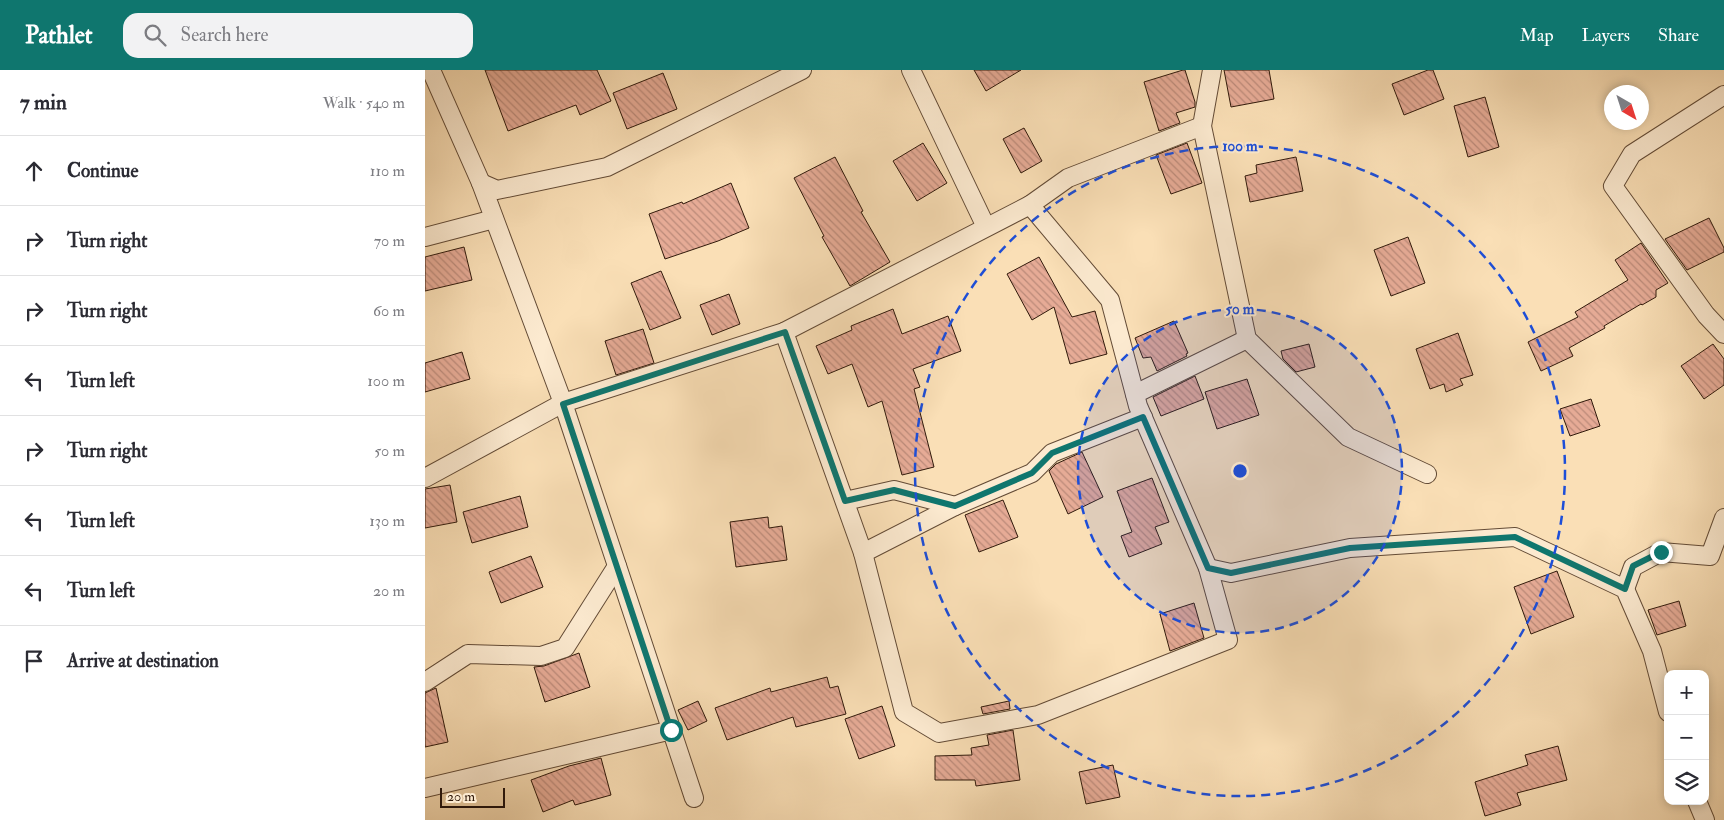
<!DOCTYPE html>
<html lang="en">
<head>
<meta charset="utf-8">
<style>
	:root { --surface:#fff; --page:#f2f2f3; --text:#2b2b33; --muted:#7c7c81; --line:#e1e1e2; --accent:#0f766e }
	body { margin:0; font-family:"IM FELL Double Pica",serif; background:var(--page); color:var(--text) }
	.controls { position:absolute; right:15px; bottom:15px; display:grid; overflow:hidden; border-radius:10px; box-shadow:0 2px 8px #0003 }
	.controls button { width:45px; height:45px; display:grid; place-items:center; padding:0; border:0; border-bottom:1px solid var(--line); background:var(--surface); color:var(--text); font:25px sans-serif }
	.compass { position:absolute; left:1179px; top:15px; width:45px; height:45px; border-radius:50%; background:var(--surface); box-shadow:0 2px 8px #0003; rotate:141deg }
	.scale { position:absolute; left:15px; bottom:12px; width:65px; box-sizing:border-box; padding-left:5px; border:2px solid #311a0b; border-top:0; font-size:14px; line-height:18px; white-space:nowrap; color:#311a0b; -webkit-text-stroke:4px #fcead0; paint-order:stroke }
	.stop { position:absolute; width:15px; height:15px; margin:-11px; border:4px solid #0f766e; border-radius:50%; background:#fff }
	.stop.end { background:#0f766e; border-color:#fff; box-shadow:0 1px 5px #0008 }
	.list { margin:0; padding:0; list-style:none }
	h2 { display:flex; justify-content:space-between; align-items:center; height:65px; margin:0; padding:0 20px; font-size:21px }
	h2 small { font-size:16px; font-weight:400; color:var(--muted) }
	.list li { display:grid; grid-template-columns:32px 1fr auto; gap:15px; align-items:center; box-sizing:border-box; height:70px; padding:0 20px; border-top:1px solid var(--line) }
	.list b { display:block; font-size:19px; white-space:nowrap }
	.list em { font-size:16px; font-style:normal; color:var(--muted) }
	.icon { flex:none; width:28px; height:28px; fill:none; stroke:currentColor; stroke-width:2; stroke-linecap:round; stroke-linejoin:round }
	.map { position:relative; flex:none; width:1299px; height:750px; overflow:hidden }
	header { display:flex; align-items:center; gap:30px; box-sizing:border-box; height:70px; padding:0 25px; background:var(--accent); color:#fff }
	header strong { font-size:24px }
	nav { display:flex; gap:28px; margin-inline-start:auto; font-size:18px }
	.search { width:350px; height:45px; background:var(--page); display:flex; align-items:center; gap:12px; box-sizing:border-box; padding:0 18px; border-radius:15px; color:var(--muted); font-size:19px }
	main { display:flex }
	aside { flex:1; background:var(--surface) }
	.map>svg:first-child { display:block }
	.building { fill:url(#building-back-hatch); stroke:#311a0b }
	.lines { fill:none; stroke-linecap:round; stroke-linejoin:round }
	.street-casing { stroke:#634b36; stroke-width:20 }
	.street { stroke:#fcead0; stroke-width:18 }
	.route { stroke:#0f766e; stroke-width:6 }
	.ring { fill:none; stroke:#1d4ed8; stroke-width:2.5; stroke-dasharray:9 6 }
	.centre { fill:#1d4ed8; stroke:#fcead0; stroke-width:2.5 }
	.ring-label { font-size:15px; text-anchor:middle; font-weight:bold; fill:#1d4ed8; stroke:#fcead0; stroke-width:4; stroke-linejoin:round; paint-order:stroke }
</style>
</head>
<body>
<header>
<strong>Pathlet</strong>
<div class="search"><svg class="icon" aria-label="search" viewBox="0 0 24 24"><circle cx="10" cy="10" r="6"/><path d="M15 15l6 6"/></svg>Search here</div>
<nav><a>Map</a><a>Layers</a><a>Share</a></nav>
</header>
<main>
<aside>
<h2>7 min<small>Walk · 540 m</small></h2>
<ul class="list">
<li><svg class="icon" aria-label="ahead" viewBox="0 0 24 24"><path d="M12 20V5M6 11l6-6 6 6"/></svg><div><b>Continue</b></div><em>110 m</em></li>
<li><svg class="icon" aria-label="right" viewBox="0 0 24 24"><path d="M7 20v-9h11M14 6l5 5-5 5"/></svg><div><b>Turn right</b></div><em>70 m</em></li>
<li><svg class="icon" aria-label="right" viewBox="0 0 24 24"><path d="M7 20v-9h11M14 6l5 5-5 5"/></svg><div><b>Turn right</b></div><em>60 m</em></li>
<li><svg class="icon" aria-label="left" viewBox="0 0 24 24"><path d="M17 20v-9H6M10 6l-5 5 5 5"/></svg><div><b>Turn left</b></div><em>100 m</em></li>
<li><svg class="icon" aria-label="right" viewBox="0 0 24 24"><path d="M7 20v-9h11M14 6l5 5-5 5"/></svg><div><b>Turn right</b></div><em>50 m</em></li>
<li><svg class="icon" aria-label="left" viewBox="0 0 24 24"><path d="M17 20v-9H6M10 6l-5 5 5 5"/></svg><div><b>Turn left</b></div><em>130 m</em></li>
<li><svg class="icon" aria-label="left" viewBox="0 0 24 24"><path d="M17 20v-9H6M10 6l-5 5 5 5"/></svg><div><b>Turn left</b></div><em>20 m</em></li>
<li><svg class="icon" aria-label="arrive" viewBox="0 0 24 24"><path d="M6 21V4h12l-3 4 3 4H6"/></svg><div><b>Arrive at destination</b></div></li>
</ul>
</aside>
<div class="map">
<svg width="1299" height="750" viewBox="0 0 1299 750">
	<defs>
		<pattern id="building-back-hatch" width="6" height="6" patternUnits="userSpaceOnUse" patternTransform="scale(1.25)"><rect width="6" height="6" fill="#e6ab96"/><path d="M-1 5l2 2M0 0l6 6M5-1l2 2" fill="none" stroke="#bb8a79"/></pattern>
	</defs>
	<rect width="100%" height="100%" fill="#fadfb6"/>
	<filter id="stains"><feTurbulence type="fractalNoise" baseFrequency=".004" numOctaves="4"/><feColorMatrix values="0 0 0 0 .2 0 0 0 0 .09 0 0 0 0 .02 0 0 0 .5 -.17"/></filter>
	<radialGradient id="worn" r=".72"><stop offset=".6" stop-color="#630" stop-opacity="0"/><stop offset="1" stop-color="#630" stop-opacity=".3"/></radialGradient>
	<g class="building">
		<path d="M 60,0 L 172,0 L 186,31 L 155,45 L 151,35 L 83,61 Z"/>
		<path d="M 549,0 L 596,0 L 561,21 Z"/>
		<path d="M 758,0 L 760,0 L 770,32 L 770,37 L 751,43 L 755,53 L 734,61 L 719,12 Z"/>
		<path d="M 799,0 L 844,0 L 849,29 L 806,37 Z"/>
		<path d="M 1003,0 L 1008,0 L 1019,29 L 979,45 L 967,14 Z"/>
		<path d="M 238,3 L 252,39 L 202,59 L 188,23 Z"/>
		<path d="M 1060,27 L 1074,77 L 1043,87 L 1029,36 Z"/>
		<path d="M 599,58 L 617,91 L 596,103 L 578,69 Z"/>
		<path d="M 498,73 L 522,113 L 492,131 L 468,91 Z"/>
		<path d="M 762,73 L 777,113 L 746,124 L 731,85 Z"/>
		<path d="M 410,87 L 438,141 L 436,142 L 465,192 L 425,216 L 397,167 L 399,166 L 369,108 Z"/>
		<path d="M 871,87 L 878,121 L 825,132 L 820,106 L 832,103 L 831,95 Z"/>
		<path d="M 306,113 L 324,158 L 293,171 L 240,189 L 224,144 L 257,132 L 258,134 Z"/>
		<path d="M 1284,148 L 1299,178 L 1299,182 L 1262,200 L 1240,169 Z"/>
		<path d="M 983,167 L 1000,213 L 966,226 L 949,180 Z"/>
		<path d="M 1216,173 L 1243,213 L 1231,220 L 1231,227 L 1217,235 L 1216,234 L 1179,256 L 1180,258 L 1144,278 L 1148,286 L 1116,301 L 1103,272 L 1153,247 L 1150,242 L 1203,210 L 1190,190 Z"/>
		<path d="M 39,177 L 47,210 L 0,221 L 0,187 Z"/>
		<path d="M 614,187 L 647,247 L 670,241 L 682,284 L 645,294 L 629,237 L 607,250 L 582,204 Z"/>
		<path d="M 236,201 L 256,248 L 225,260 L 206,213 Z"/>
		<path d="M 304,224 L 315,254 L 287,265 L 275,235 Z"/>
		<path d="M 468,239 L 477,264 L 523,246 L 536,281 L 488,299 L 495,317 L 489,319 L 509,397 L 477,405 L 457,331 L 443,337 L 427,294 L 403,304 L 391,276 L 427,260 L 426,256 Z"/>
		<path d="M 749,251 L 763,283 L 761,284 L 762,286 L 732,301 L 726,287 L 718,288 L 710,268 Z"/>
		<path d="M 218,259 L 229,293 L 191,305 L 180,271 Z"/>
		<path d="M 1033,263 L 1048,305 L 1035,309 L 1038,315 L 1021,322 L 1019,314 L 1005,319 L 991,279 Z"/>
		<path d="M 884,274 L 890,297 L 871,302 L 858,289 L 856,281 Z"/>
		<path d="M 1288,274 L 1299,289 L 1299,315 L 1279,329 L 1256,296 Z"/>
		<path d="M 37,282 L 45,309 L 0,322 L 0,293 Z"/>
		<path d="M 770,306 L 779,329 L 736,346 L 728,327 Z"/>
		<path d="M 822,309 L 834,345 L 792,359 L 780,322 Z"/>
		<path d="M 1166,329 L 1175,356 L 1145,366 L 1135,339 Z"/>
		<path d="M 657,382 L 678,427 L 643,444 L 624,401 L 631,394 Z"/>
		<path d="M 727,408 L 744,452 L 730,457 L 737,474 L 704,487 L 696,466 L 707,462 L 692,421 Z"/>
		<path d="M 25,415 L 32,452 L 0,458 L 0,419 Z"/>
		<path d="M 95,426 L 103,457 L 47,473 L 38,442 Z"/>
		<path d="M 578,430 L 593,467 L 554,482 L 540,445 Z"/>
		<path d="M 343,447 L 344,458 L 357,456 L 362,490 L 311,497 L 305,452 Z"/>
		<path d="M 106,486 L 118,517 L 76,533 L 64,502 Z"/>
		<path d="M 1132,501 L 1149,547 L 1106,564 L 1089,517 Z"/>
		<path d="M 1254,531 L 1261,556 L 1232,565 L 1223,540 Z"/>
		<path d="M 769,533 L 779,568 L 745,581 L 735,544 Z"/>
		<path d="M 154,583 L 165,617 L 120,632 L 109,597 L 119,596 Z"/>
		<path d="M 402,607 L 405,618 L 413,616 L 421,644 L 371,657 L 368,647 L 302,670 L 290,638 L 345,618 L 346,622 Z"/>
		<path d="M 11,618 L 23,672 L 0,677 L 0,623 Z"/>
		<path d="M 273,631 L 282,651 L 263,660 L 253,640 Z"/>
		<path d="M 584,631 L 585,639 L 558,644 L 556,637 Z"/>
		<path d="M 457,636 L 470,676 L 434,689 L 420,649 Z"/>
		<path d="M 588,660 L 595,710 L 551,716 L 550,710 L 510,710 L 510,686 L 547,685 L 546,678 L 564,675 L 562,665 Z"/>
		<path d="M 1133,676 L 1142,710 L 1092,723 L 1096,735 L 1060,746 L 1050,712 L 1103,695 L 1100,685 Z"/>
		<path d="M 176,688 L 186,725 L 150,735 L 148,730 L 118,742 L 106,710 L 144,696 Z"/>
		<path d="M 688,695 L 695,727 L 661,734 L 654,702 Z"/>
	</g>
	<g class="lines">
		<defs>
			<g id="street">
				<path d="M 6,0 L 56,113 L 138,333 L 269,728"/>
				<path d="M 486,0 L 561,157"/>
				<path d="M 787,0 L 777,56 L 822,269 L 923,367 L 1002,404"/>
				<path d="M 1299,25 L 1207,84 L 1188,116 L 1281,245 L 1299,264"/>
				<path d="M 56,113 L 72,120 L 182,97 L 377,0"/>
				<path d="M 0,167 L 69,149"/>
				<path d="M 359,262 L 438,483 L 479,642 L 514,663 L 613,645 L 803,570 L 783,498 L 713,336 L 685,230 L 605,135"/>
				<path d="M 710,324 L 822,269"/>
				<path d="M 0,408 L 138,333 L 359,262 L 605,135 L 643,108 L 777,56"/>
				<path d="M 420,431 L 469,420 L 530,436"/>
				<path d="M 438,483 L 530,436 L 607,403 L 627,383 L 718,347"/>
				<path d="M 783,498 L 806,503 L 925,478 L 1090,467 L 1200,519 L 1227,581 L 1243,642"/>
				<path d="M 1200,519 L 1208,497 L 1236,482 L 1285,486 L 1299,448"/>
				<path d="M 0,612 L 43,584 L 116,586 L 140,578 L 192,496"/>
				<path d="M 0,718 L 247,660"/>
				<path d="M 1272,731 L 1280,750"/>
			</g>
		</defs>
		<use href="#street" class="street-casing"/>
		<use href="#street" class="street"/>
	</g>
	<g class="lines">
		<path class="route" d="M 246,660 L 138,334 L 360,262 L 420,431 L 469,420 L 530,436 L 607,403 L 627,383 L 718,347 L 783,498 L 806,503 L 925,478 L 1090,467 L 1200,519 L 1208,496 L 1236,482"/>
	</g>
	<circle cx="815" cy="401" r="162" fill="#1d4ed8" fill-opacity=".12"/>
	<g class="ring">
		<circle cx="815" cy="401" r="162"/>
		<circle cx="815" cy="401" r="325"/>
	</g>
	<circle cx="815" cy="401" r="8" class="centre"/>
	<g class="ring-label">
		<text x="815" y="81">100 m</text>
		<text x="815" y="244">50 m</text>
	</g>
	<rect width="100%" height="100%" filter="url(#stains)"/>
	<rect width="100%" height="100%" fill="url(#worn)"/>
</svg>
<div class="controls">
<button>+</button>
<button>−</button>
<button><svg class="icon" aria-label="layers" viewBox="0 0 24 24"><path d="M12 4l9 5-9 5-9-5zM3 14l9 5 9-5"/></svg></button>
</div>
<svg class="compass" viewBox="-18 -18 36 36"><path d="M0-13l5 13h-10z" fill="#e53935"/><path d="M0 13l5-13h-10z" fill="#7c7c81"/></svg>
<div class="scale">20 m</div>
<div class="stop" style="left:246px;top:660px"></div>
<div class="stop end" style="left:1236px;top:482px"></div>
</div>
</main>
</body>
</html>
